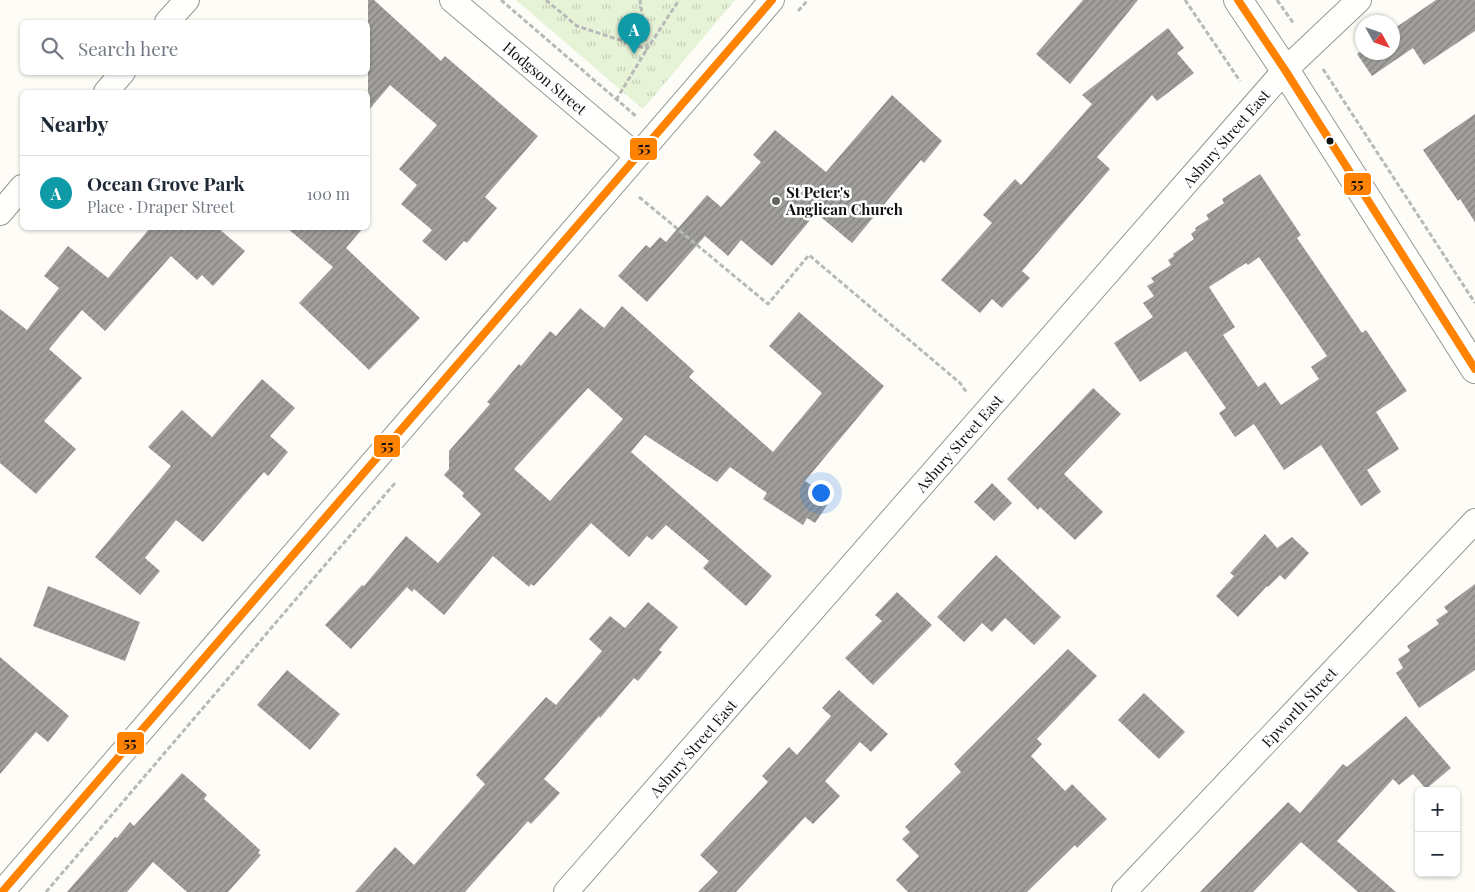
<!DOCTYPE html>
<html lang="en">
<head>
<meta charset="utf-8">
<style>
	:root { --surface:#fff; --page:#f2f2f3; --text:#1f2937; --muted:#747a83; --line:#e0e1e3; --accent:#646362 }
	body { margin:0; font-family:"Playfair Display",serif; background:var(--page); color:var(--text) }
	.controls { position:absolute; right:15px; bottom:15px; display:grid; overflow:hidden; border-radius:8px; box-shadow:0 1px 4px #0004 }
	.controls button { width:45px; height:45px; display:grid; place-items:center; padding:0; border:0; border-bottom:1px solid var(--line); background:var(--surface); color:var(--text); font:25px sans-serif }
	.compass { position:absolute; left:1355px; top:15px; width:45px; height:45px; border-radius:50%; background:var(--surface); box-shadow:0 1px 4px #0004; rotate:130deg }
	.you { position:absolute; left:820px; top:492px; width:18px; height:18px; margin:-12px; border:4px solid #fff; border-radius:50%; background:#1a73e8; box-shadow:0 0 0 8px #1a73e833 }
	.badge { display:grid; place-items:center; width:32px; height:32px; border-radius:50%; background:var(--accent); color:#fff; font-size:16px; font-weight:700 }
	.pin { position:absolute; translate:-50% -41px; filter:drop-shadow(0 1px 2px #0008) }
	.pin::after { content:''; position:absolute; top:26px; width:18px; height:15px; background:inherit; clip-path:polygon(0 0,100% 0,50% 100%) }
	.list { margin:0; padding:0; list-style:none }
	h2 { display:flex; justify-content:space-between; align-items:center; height:65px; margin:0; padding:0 20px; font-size:21px }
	h2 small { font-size:16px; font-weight:400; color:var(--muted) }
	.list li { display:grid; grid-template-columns:32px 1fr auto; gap:15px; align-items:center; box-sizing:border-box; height:75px; padding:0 20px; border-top:1px solid var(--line) }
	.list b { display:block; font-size:19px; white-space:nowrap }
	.list p { margin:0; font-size:16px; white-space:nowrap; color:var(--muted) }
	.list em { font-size:16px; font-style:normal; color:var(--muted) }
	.icon { flex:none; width:28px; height:28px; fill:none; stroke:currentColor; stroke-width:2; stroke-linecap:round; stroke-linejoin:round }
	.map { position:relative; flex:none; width:1475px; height:892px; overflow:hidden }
	.search { position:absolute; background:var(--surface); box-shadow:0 1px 4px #0004; left:20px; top:20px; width:350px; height:55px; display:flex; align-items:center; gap:12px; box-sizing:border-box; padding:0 18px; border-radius:8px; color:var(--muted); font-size:19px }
	.panel { position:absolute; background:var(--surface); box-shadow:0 1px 4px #0004; left:20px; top:90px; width:350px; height:140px; border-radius:8px }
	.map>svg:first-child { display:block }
	.grass { fill:url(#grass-tufts) }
	.building { fill:url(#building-hatch); fill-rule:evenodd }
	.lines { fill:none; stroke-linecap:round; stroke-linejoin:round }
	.minor-casing { stroke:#979795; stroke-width:26 }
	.tertiary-casing { stroke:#979795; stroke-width:30 }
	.path { stroke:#b9b9b8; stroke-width:3; stroke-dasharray:5 2.5; stroke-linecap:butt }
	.minor { stroke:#fffffe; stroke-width:24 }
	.tertiary { stroke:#fffffe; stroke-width:28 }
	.bus-1-casing { stroke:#fff; stroke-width:11 }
	.bus-1 { stroke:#ff8200; stroke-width:8 }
	.bus-dot { fill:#111; stroke:#fff; stroke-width:2 }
	.poi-dot { fill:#646362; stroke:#fff; stroke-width:2 }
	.labels { text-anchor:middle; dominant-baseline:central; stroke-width:5; stroke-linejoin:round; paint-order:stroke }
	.street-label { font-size:15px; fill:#111; stroke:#fff }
	.poi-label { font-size:15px; font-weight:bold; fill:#111; stroke:#fff; text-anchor:start }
	.line-badge { stroke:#fff; stroke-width:2 }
	.pale-badge-label { font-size:14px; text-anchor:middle; font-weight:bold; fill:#111 }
</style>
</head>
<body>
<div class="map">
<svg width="1475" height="892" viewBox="0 0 1475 892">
	<defs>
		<pattern id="grass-tufts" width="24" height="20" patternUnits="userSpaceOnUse" patternTransform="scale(1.25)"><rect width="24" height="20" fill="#e7f3d7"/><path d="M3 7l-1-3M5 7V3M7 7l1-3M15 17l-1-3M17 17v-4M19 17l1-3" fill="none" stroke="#c5cfb8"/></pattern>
		<pattern id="building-hatch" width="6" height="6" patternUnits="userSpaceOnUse" patternTransform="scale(1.25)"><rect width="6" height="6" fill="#a19f9c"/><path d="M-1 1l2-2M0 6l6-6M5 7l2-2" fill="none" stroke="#82807e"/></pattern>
	</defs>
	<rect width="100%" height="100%" fill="#fdfcf7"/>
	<path class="grass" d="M 516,0 L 735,0 L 643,109 Z"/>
	<g class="building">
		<path d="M 368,0 L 374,0 L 441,61 L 445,56 L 538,136 L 485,197 L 497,208 L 467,243 L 464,241 L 446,261 L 422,241 L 432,230 L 401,204 L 417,185 L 399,169 L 437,125 L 390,85 L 368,111 Z"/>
		<path d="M 1083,0 L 1138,0 L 1070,84 L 1036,54 Z"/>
		<path d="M 1436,0 L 1475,0 L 1475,31 L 1424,65 L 1413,48 L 1372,76 L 1357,54 L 1362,50 L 1362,52 L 1392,52 L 1392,30 Z"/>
		<path d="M 1168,28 L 1184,48 L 1177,53 L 1194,73 L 1157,101 L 1152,95 L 1097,157 L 1110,169 L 1022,271 L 1030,278 L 1002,308 L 992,299 L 980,313 L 941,280 L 992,223 L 983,215 L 1015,179 L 1021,185 L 1092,104 L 1082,95 Z"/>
		<path d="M 892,95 L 942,141 L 924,163 L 921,160 L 852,243 L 816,213 L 772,266 L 741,240 L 728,256 L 705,236 L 647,302 L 618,276 L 646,245 L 650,248 L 660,237 L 666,242 L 707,195 L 721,207 L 761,162 L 753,155 L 775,130 L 826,172 Z"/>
		<path d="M 1475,114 L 1475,222 L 1460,199 L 1458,201 L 1423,150 Z"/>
		<path d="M 1260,174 L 1301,235 L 1297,238 L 1362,333 L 1366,330 L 1407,391 L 1376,412 L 1399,449 L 1367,470 L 1381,492 L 1361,506 L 1321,445 L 1284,470 L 1254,424 L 1235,437 L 1219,413 L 1226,408 L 1186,351 L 1140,382 L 1114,343 L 1153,317 L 1143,303 L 1154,296 L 1147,286 L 1154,282 L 1151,278 L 1171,265 L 1168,260 L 1174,256 L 1173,254 L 1194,239 L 1191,234 L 1196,230 L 1195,228 L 1209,219 L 1206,215 L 1224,203 L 1222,199 ZM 1259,257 L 1327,356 L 1311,367 L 1319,379 L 1281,405 L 1265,382 L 1258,387 L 1223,335 L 1235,327 L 1209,287 L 1246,263 L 1248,265 Z"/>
		<path d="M 150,228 L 218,228 L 245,251 L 213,286 L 202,275 L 197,280 L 171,256 L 105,331 L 82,310 L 49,349 L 82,378 L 44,421 L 76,449 L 36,494 L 0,463 L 0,309 L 27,330 L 59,288 L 44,276 L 68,246 L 108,278 Z"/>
		<path d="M 287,228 L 363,228 L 346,248 L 420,318 L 369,370 L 299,303 L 333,267 Z"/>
		<path d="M 622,306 L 694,371 L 689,377 L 773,452 L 822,393 L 769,346 L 799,312 L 884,386 L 805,481 L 832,498 L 815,523 L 807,518 L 803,525 L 763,499 L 767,493 L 730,467 L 717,482 L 645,435 L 631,452 L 772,576 L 746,606 L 703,568 L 709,561 L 666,525 L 652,540 L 647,536 L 629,557 L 591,523 L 534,586 L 531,584 L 529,587 L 493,556 L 444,615 L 414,589 L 412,592 L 407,587 L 351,649 L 325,625 L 362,585 L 364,586 L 406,536 L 438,563 L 481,514 L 462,496 L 464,493 L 444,475 L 449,469 L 449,451 L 490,404 L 487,402 L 519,364 L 521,366 L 550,331 L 556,336 L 580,308 L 604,328 ZM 588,388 L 623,419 L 550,501 L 514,469 Z"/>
		<path d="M 262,379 L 295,408 L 270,436 L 288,452 L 268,476 L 264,472 L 203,542 L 176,520 L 145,558 L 160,571 L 140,595 L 95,557 L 171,466 L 148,447 L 182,410 L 212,437 Z"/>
		<path d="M 1093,388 L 1121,414 L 1064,474 L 1103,512 L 1075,540 L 1040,507 L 1038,510 L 1007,479 Z"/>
		<path d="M 992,483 L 1012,503 L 994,521 L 974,502 Z"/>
		<path d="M 1265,534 L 1277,548 L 1292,537 L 1309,553 L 1285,580 L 1280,575 L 1268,587 L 1267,586 L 1238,617 L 1216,596 L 1234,576 L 1230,573 Z"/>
		<path d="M 996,555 L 1061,617 L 1034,645 L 1005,618 L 992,632 L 982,623 L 964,642 L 937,617 Z"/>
		<path d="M 1475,584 L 1475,670 L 1419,708 L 1396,673 L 1403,668 L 1398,659 L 1410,651 L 1407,646 L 1439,624 L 1436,620 L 1448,612 L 1444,607 Z"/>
		<path d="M 48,586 L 140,622 L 125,661 L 33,626 Z"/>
		<path d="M 897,592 L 932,625 L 873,685 L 845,658 L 882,621 L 875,615 Z"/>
		<path d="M 648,602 L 678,627 L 659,650 L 662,652 L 638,681 L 634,678 L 600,718 L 599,716 L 544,779 L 560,793 L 531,824 L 528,821 L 465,892 L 355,892 L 395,847 L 414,865 L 485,784 L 476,775 L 546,697 L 556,705 L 602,651 L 589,639 L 610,616 L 625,628 Z"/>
		<path d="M 1068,649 L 1097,676 L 1037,739 L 1042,744 L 1031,756 L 1065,791 L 1072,784 L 1107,819 L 1077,848 L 1075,845 L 1027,892 L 908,892 L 896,880 L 919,856 L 902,839 L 910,832 L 905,827 L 961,772 L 954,764 Z"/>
		<path d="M 0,657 L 69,716 L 48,742 L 36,732 L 0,774 Z"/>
		<path d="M 287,670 L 340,714 L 310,750 L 257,705 Z"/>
		<path d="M 839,690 L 888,734 L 871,752 L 860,742 L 825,781 L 840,796 L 813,824 L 805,817 L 736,892 L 698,892 L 718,872 L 700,855 L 768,782 L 762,776 L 789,747 L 797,755 L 831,716 L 822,708 Z"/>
		<path d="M 1144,693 L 1185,732 L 1159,759 L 1118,720 Z"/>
		<path d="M 1406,716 L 1451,768 L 1426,789 L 1413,774 L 1399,785 L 1393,779 L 1337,841 L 1396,892 L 1358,892 L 1301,842 L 1253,892 L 1200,892 L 1288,802 L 1300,813 L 1343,764 L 1347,767 Z"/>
		<path d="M 182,773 L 207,795 L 204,799 L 260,850 L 258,853 L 261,855 L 228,892 L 187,892 L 153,862 L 127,892 L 67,892 L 115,837 L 117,838 L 130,822 L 134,826 Z"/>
	</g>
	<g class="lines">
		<defs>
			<g id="minor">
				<path d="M 452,0 L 637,156"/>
				<path d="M 167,22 L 187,0"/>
				<path d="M 106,92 L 123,72"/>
				<path d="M 0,213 L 22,187"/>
				<path d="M 2,892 L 772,0"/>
				<path d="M 566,892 L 1285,70 L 1359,0"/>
				<path d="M 1124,892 L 1475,521"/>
			</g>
			<path id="tertiary" d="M 1238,0 L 1285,70 L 1475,369"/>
		</defs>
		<use href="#minor" class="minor-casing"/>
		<use href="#tertiary" class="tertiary-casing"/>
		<g class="path">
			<path d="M 501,0 L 637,117"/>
			<path d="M 546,0 L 577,26 L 647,49 L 679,0"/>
			<path d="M 1185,0 L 1240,81"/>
			<path d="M 1277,0 L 1294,24"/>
			<path d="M 798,11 L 808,0"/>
			<path d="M 1323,69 L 1475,303"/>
			<path d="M 616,100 L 647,49 L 640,0"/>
			<path d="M 639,197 L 768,304 L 809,255 L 960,383 L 967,393"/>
			<path d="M 46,892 L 395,483"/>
		</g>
		<use href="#minor" class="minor"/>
		<use href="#tertiary" class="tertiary"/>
		<defs>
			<g id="bus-1">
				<path d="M 1238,0 L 1285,70 L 1475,369"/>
				<path d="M 2,892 L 772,0"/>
			</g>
		</defs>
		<use href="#bus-1" class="bus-1-casing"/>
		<use href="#bus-1" class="bus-1"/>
	</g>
	<circle class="bus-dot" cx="1330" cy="141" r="4.5"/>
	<circle class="poi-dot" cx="776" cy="201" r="5"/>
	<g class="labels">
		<g class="street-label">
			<text transform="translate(545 78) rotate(40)">Hodgson Street</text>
			<text transform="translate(1226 138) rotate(-49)">Asbury Street East</text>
			<text transform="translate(959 443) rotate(-49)">Asbury Street East</text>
			<text transform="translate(1299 707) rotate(-47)">Epworth Street</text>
			<text transform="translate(693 748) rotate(-49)">Asbury Street East</text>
		</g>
		<g class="poi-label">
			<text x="786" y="192">St Peter's<tspan x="786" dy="17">Anglican Church</tspan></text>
		</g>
	</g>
	<g class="line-badge">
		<rect x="629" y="137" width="29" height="24" rx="5" fill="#ff8200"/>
		<rect x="1343" y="172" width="29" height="24" rx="5" fill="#ff8200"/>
		<rect x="373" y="434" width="28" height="24" rx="5" fill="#ff8200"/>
		<rect x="116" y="731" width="29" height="24" rx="5" fill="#ff8200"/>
	</g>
	<g class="pale-badge-label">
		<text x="644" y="153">55</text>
		<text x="1357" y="189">55</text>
		<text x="387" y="451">55</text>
		<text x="130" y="748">55</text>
	</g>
</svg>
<div class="controls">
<button>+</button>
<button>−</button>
</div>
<svg class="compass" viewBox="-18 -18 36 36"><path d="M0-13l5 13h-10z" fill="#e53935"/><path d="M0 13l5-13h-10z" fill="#747a83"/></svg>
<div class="you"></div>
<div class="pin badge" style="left:634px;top:54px;background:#0f9aa8">A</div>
<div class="search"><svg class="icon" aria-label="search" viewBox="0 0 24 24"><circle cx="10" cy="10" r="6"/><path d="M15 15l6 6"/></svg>Search here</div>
<section class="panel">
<h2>Nearby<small></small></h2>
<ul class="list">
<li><span class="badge" style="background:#0f9aa8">A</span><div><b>Ocean Grove Park</b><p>Place · Draper Street</p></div><em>100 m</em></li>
</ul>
</section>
</div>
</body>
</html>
